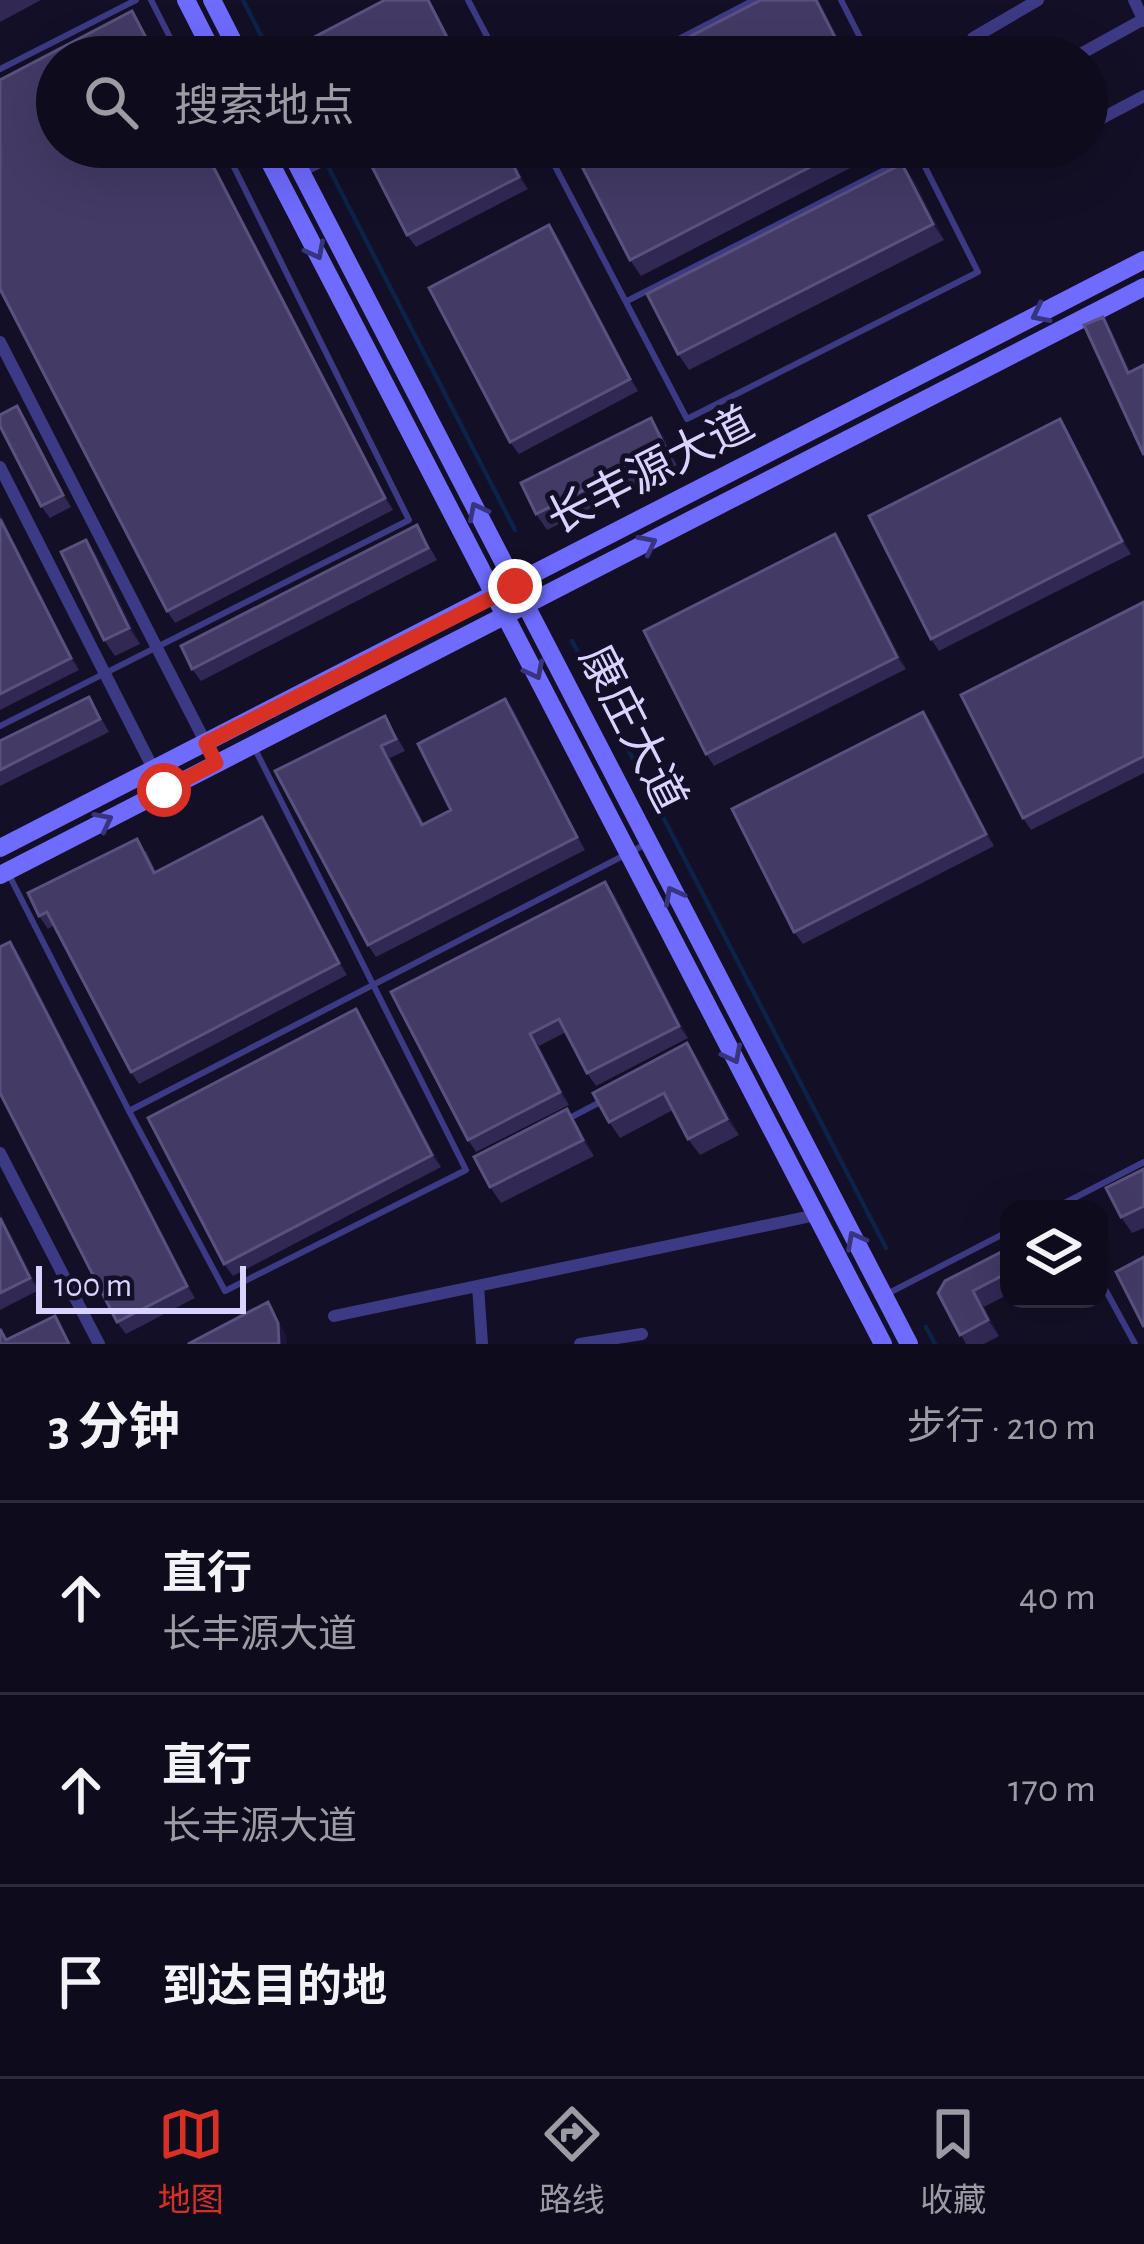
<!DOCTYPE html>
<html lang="zh">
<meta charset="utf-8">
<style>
:root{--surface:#0e0b1c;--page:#171425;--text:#f1f3f6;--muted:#9b9ba3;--line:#2e2b3b;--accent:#d93025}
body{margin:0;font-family:"Alegreya Sans","Noto Sans SC",sans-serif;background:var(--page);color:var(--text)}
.controls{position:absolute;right:36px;bottom:36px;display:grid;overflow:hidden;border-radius:24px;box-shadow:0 12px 48px #0002}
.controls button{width:108px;height:108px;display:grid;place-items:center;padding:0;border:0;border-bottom:3px solid var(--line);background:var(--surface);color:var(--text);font:60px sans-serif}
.scale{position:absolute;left:36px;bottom:30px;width:210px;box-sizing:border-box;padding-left:12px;border:6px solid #d9d4ff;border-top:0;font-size:33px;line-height:42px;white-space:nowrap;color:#d9d4ff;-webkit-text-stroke:9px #130f26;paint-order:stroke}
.stop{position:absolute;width:36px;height:36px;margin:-27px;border:9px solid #d93025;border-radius:50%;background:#fff}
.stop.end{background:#d93025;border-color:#fff;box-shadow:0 3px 12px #0008}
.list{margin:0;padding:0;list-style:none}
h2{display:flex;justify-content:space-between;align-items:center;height:156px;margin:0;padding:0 48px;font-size:51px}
h2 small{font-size:39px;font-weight:400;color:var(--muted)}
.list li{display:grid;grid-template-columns:78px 1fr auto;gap:36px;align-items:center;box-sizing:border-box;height:192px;padding:0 48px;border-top:3px solid var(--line)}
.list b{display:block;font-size:45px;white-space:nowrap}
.list p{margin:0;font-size:39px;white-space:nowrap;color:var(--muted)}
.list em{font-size:39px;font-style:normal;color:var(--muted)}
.icon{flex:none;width:66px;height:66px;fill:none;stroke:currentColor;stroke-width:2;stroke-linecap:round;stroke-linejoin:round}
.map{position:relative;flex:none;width:1144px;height:1344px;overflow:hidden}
.search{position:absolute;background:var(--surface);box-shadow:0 12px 48px #0002;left:36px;right:36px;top:36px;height:132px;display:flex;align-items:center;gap:30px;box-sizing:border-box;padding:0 42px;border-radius:66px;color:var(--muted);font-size:45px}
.sheet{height:732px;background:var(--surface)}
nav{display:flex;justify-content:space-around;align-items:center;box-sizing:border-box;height:168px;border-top:3px solid var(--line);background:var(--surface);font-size:33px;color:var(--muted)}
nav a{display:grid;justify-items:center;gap:6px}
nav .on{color:var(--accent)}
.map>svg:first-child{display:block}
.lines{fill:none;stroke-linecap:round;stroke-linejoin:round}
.stream{stroke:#0c2248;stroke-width:4.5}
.lane{stroke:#3d3a85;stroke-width:6}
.street{stroke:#3d3a85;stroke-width:12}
.secondary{stroke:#6f6bff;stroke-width:18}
.wall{fill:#312854}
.shaded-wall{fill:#1d163a}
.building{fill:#433a66;stroke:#5a527e;stroke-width:3}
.oneway{stroke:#38347d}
.route{stroke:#d93025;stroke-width:15}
.labels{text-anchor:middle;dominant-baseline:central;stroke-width:10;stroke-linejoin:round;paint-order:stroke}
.street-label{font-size:45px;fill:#d9d4ff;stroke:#130f26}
</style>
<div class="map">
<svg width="1144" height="1344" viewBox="0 0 1144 1344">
<rect width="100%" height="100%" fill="#130f26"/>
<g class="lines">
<path class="stream" d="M243,0L272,57
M318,147L515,530
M572,641L886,1248
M926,1327L935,1344"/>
<path class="lane" d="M151,0L180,57
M468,0L498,57
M841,0L870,57
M644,57L754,0
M0,69L136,0
M545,147L687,419L978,272L915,147
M306,172L357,147
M627,301L918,153
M0,726L409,520L224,147
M8,873L129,1111L646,844
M129,1111L225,1291L466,1170L255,749
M566,1120L602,1101
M1053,1209L1144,1162
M1099,1278L1135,1344
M889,1293L1009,1231"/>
<path class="street" d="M1134,0L1144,21
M973,38L1038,0
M1075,57L1144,19
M1087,126L1144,96
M1034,154L1047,147
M0,342L216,763
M0,467L164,790
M0,1153L99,1344
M478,1286L482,1344
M334,1316L816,1215
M580,1344L642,1334"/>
<path class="secondary" d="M186,0L215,57
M212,0L241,57
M262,147L883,1344
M288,147L909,1344
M0,848L1144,260
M0,875L1144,287"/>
</g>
<path class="wall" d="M0,0H41L0,22Z
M132,11L159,57H57V147H205L393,510L175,623L167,611L0,289V80Z
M370,147H506L528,189L416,247L407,235Z
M572,147H891L641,276L630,260Z
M914,180L944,240L689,370L678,354Z
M549,225L558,237L638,391L519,454L510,442Z
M17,406L25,418L71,507L50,518L41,506Z
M1060,419L1068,431L1131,554L939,651L931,639Z
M662,434L677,465L547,530L536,514Z
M0,514L79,670L0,710Z
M417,525L437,560L201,681L192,669Z
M843,546L906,669L714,766L706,754Z
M97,556L140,644L115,656L104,640Z
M1144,602V773L1031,830L1023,818Z
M89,697L109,732L0,786V741Z
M514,711L585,850L376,957L368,945L385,716L405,751L390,758L424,824L451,810Z
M923,712L932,724L994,846L803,944L794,932Z
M262,817L271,829L347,975L139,1084L131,1072L54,925L48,929L39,916L146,851L156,872Z
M614,894L688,1038L596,1086L587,1073L566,1032L539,1046L569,1105L476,1152L468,1140Z
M19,954L195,1298L126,1334L117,1322Z
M356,1009L364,1021L441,1167L233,1276L224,1264Z
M687,1043L698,1059L739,1135L700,1155L688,1139L673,1110L620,1138L609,1122Z
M567,1109L578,1126L594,1156L501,1203L490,1187Z
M1144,1169V1228L1132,1233L1121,1217Z
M0,1214L39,1290L0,1310Z
M1009,1248V1294L984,1307L999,1336L984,1344H966L938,1293Z"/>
<path class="shaded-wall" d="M428,0H430L460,57H457Z
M816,0H819L848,57H845Z
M203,147H205L393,510L385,498Z
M504,147H506L528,189L519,177Z
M902,164L914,180L944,240L933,224Z
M549,225L558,237L638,391L630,379Z
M1103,317L1111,329L1137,385L1128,373Z
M17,406L25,418L71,507L63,495Z
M651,418L662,434L677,465L666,449Z
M1060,419L1068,431L1131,554L1122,541Z
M0,514L79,670L71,658L0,519Z
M835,534L843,546L906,669L897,657Z
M86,540L97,556L140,644L129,628Z
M505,699L514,711L585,850L577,837Z
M923,712L932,724L994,846L986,834Z
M381,746L390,758L430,837L422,825Z
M262,817L271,829L347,975L339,963Z
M605,882L614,894L688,1038L679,1026Z
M10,942L19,954L195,1298L187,1286Z
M356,1009L364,1021L441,1167L432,1155Z
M530,1034L539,1046L569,1105L560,1092Z
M687,1043L698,1059L739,1135L727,1119Z
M567,1109L578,1126L594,1156L583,1140Z
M0,1214L39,1290L30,1278L0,1218Z
M973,1291L984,1307L999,1336L988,1320Z
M268,1302L286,1335L287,1344H279Z"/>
<path class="building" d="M385,0H428L457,57H315L307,41Z
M761,0H816L845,57H650Z
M132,11L156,57H57V147H203L385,498L167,611L0,289V80Z
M370,147H504L519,177L407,235L364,151Z
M572,147H849L630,260Z
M902,164L933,224L678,354L647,294Z
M549,225L630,379L510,442L429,288Z
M1103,317L1128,373L1144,365V455L1084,325Z
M17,406L63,495L41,506L0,426V415Z
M651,418L666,449L536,514L521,483Z
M1060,419L1122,541L931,639L869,516Z
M0,519L71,658L0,694Z
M417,525L428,548L192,669L181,646Z
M835,534L897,657L706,754L644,631Z
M86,540L129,628L104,640L61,552Z
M1144,602V756L1023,818L961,695Z
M89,697L100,719L0,770V741Z
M505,699L577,837L368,945L275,771L385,716L396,739L381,746L422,825L451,810L418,744Z
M923,712L986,834L794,932L732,809Z
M262,817L339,963L131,1072L47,912L39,916L28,893L137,839L154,873Z
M605,882L679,1026L587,1073L559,1019L530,1034L560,1092L468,1140L391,992Z
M10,942L187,1286L117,1322L0,1093V947Z
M356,1009L432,1155L224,1264L148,1118Z
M687,1043L727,1119L688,1139L664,1093L609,1122L593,1093Z
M567,1109L583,1140L490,1187L474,1157Z
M1144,1169V1206L1121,1217L1106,1188Z
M0,1218L30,1278L0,1293Z
M1009,1248V1272L973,1291L988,1320L960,1335L938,1293L945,1281Z
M1144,1257V1327L1116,1272Z
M268,1302L278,1323L279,1344H188Z
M55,1316L69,1344H0V1329L6,1340Z"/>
<defs><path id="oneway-chevron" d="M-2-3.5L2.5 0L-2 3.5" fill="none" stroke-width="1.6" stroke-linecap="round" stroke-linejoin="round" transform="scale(3)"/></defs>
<g class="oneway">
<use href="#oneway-chevron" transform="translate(316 251) rotate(63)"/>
<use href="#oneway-chevron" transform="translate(1040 314) rotate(153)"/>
<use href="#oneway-chevron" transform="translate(477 511) rotate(-117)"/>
<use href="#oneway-chevron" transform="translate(648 544) rotate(-27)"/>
<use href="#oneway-chevron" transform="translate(535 671) rotate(63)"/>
<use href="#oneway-chevron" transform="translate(104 821) rotate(-27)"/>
<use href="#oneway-chevron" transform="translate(673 895) rotate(-118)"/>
<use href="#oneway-chevron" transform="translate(733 1055) rotate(63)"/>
<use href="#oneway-chevron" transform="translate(855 1240) rotate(-118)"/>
</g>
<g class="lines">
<path class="route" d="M164,790L216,763L206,743L515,586"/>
</g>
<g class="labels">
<g class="street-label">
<text transform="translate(651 472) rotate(-27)">长丰源大道</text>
<text transform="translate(632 729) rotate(63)">康庄大道</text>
</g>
</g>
</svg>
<div class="controls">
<button><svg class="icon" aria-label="layers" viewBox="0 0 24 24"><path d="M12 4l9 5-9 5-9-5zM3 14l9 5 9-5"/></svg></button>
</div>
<div class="scale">100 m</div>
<div class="stop" style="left:164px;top:790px"></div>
<div class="stop end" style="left:515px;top:586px"></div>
<div class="search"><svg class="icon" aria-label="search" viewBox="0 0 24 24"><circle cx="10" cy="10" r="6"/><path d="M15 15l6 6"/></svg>搜索地点</div>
</div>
<section class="sheet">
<h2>3 分钟<small>步行 · 210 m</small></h2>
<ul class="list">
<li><svg class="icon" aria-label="ahead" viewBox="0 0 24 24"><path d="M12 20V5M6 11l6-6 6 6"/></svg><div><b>直行</b><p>长丰源大道</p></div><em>40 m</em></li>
<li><svg class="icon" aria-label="ahead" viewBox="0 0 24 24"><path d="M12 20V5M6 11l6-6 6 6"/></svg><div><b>直行</b><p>长丰源大道</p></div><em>170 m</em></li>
<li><svg class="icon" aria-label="arrive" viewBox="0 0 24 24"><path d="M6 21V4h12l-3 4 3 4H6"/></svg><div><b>到达目的地</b></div></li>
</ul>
</section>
<nav>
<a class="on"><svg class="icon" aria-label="map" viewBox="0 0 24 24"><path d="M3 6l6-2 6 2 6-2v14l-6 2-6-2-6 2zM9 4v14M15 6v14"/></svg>地图</a>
<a><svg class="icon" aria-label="directions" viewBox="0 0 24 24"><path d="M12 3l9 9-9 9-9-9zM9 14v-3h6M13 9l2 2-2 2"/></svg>路线</a>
<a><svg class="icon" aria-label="saved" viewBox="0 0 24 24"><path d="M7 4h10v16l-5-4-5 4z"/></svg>收藏</a>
</nav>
